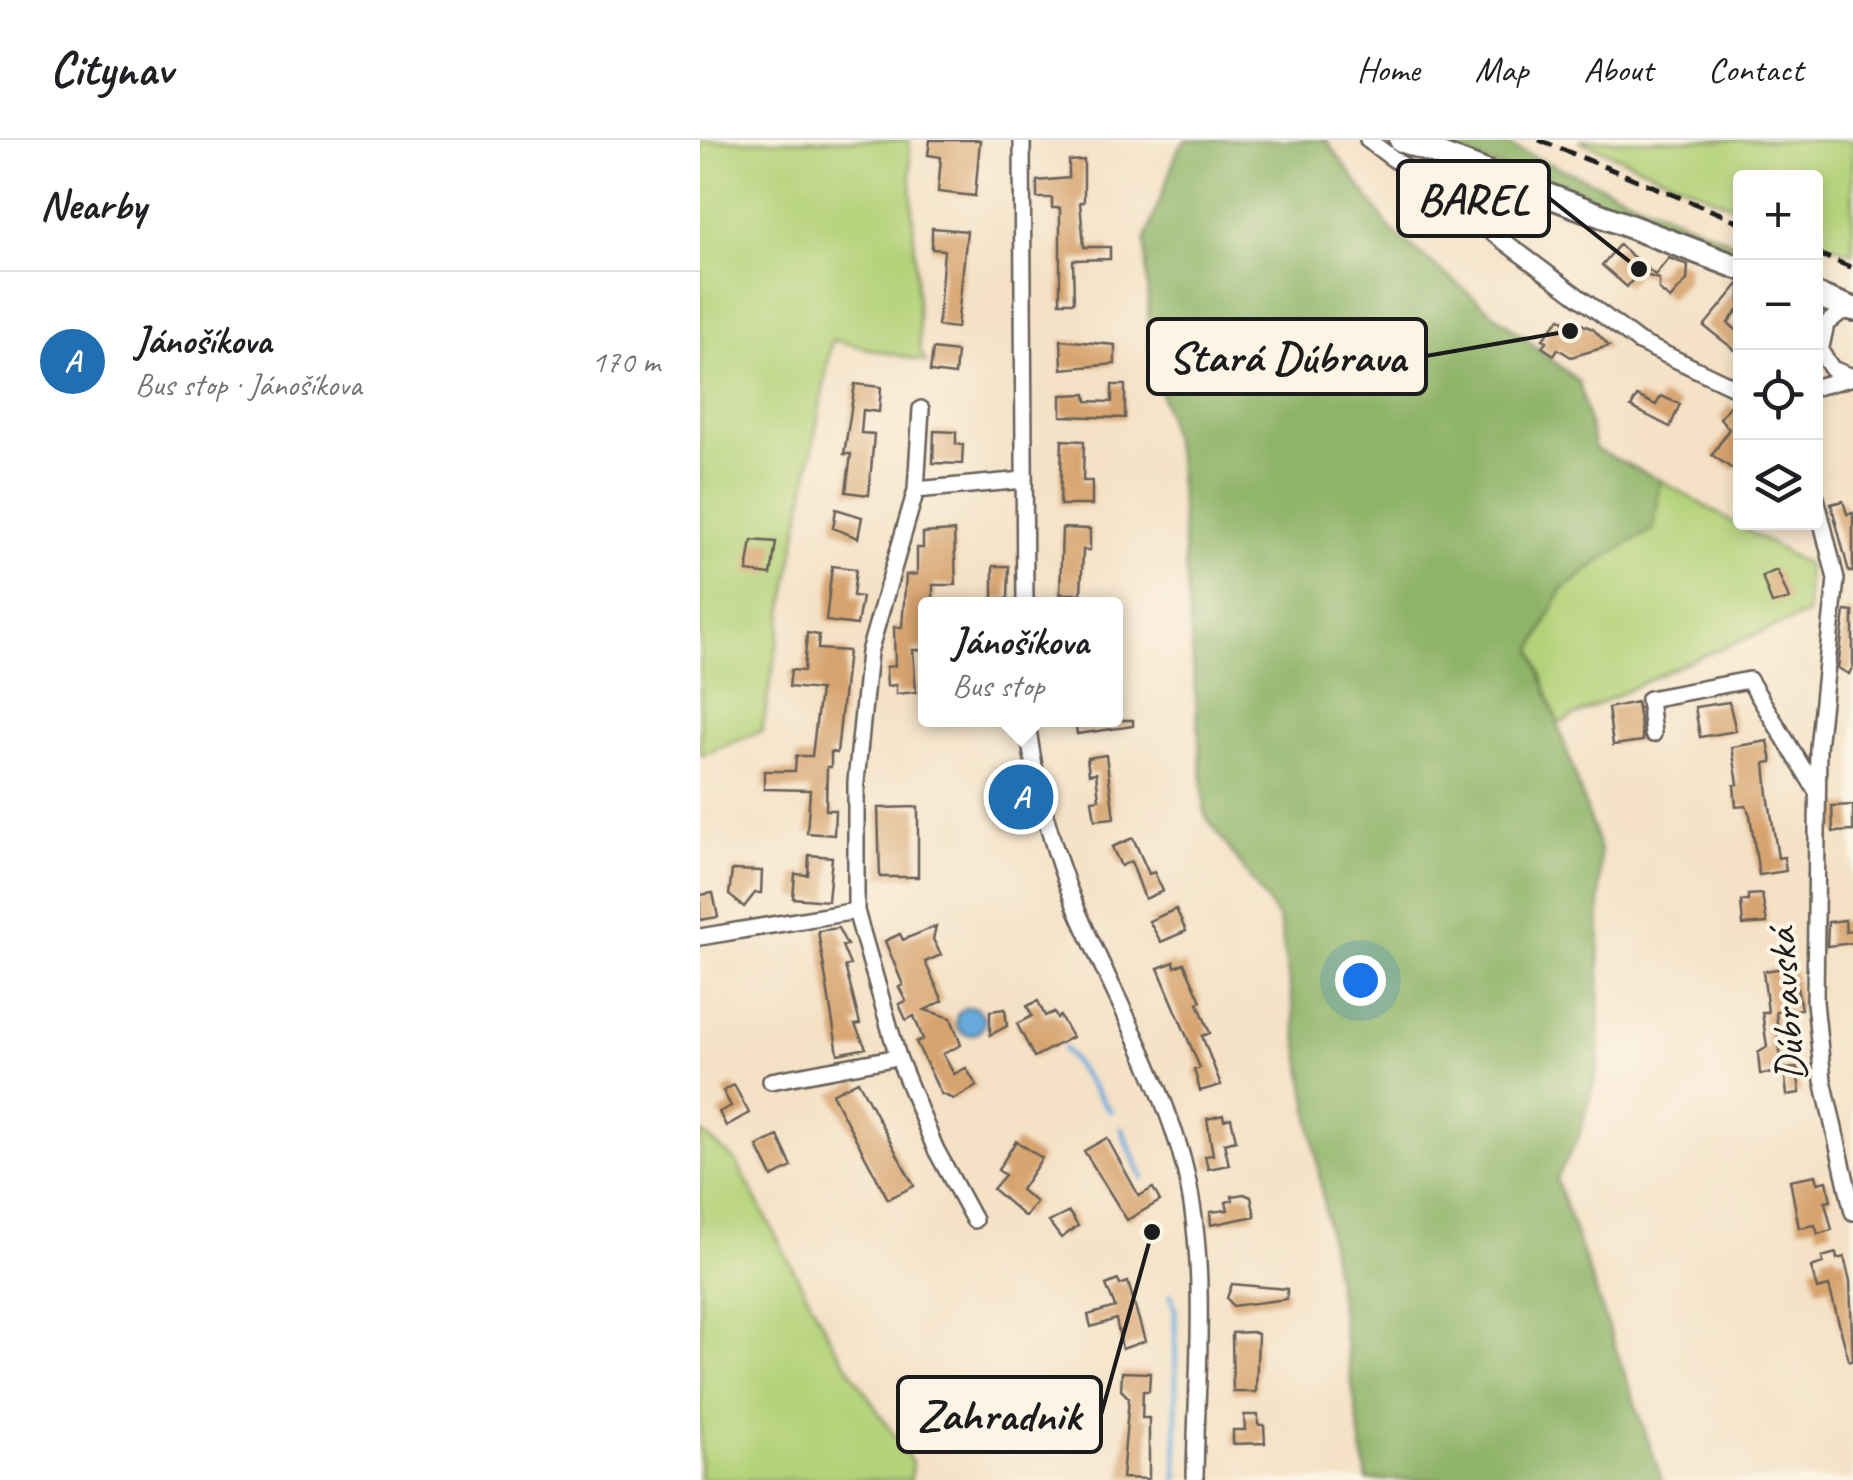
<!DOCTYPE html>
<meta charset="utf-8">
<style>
:root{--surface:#fff;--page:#f6f6f6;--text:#202124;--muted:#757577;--line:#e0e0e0;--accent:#1f6fb2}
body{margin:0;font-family:Caveat,sans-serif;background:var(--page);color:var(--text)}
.controls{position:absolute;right:30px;top:30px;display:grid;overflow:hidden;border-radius:10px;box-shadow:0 5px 15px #0003}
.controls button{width:90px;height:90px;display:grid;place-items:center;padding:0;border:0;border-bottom:2px solid var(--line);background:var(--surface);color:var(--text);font:50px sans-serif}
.you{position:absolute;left:660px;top:840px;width:35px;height:35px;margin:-25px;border:8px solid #fff;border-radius:50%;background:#1a73e8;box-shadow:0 0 0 15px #1a73e833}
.badge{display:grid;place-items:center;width:65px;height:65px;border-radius:50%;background:var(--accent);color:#fff;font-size:32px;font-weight:700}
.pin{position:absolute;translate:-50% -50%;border:5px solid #fff;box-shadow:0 2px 10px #0006}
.popup{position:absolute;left:218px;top:457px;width:205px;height:130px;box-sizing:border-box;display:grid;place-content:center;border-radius:10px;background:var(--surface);filter:drop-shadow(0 2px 8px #0005);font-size:32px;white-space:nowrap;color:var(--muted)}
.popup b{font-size:38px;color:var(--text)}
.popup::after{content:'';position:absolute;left:50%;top:100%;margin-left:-20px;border:20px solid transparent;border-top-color:var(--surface)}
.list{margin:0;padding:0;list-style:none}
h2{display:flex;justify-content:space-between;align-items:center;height:130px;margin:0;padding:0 40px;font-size:42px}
h2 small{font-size:32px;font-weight:400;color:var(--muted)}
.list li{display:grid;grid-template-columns:65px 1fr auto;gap:30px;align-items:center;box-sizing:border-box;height:180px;padding:0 40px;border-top:2px solid var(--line)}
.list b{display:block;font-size:38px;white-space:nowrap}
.list p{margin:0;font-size:32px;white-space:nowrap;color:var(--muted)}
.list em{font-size:32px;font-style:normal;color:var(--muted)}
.icon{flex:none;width:55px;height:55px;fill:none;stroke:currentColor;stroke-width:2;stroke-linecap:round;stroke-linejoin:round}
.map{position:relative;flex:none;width:1153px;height:1340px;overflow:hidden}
header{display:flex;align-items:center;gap:60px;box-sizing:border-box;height:140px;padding:0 50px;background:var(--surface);border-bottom:2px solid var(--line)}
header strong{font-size:48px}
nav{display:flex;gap:55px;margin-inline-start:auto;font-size:35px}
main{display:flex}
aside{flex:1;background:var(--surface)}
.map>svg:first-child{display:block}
.green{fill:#b4d279;stroke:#68774a;stroke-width:2.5}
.forest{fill:#8fb469;stroke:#566842;stroke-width:2.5}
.water{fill:#66aadb;stroke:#41637c;stroke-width:2.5}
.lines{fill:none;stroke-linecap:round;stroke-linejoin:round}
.stream{stroke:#66aadb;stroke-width:5}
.building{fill:#d7a46f}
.minor-casing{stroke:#686158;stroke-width:20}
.primary-casing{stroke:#686158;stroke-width:28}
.minor{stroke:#fff;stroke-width:15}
.primary{stroke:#fff;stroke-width:22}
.rail{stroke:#1c1c1c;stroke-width:5;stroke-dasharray:15 8;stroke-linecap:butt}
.labels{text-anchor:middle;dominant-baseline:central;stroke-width:8;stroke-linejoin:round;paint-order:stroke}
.street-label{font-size:42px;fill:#1c1c1c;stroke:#fcf5e5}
.leader{fill:none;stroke:#1c1c1c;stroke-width:4}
.callout-dot{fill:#1c1c1c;stroke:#fcf5e5;stroke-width:4}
.callout{fill:#fcf5e5;stroke:#1c1c1c;stroke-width:4}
.callout-label{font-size:45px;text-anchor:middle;font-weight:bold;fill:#1c1c1c}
</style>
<header>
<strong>Citynav</strong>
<nav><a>Home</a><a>Map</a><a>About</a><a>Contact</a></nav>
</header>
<main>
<aside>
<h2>Nearby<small></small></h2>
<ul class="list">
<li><span class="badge">A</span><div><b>Jánošíkova</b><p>Bus stop · Jánošíkova</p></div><em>170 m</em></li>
</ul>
</aside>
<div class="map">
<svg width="1153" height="1340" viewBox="0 0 1153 1340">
<rect width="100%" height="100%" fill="#fcf5e5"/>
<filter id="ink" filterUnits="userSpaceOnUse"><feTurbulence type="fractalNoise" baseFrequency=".01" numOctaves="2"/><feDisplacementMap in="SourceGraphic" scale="20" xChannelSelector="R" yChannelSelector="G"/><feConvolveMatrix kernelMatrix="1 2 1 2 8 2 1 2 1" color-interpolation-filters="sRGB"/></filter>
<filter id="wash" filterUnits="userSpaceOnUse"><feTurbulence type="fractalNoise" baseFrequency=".0048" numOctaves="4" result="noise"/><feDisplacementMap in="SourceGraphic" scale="40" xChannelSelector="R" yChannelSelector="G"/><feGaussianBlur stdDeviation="2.25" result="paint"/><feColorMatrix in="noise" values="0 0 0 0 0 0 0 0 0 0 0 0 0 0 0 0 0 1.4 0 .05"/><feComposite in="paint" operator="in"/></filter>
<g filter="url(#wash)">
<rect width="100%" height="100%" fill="#f4e1c6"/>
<path class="green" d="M0,0H209L220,211L226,222L132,200L62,591L0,616Z
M879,0H1153V113L1116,101V38H1040V69Z
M960,340L1107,425L1108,474L982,524L858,584L833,510L861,451L907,416L953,389Z
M0,991L36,1021L134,1205L212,1322L211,1340H0Z"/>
<path class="forest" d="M486,0H626L693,92L879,242L895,309L960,340L954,389L907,416L861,451L833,510L900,710L899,924L879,997L856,1039L962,1340H667L579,779L505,675L477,320L450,207L445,102L478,9Z
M727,0H795L1040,105V120Z"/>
<path class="water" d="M256 881a14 14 0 1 1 28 0a14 14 0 1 1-28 0Z"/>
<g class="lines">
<path class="stream" d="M364,909L410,971
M421,988L443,1038
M471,1155L475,1171L477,1340"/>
</g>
<g id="blocks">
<path class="building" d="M230,0H280L275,56L238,52L241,17L228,15Z
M384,20V62H380L384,107H410V119L373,120L374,162H360V68H352V58H337V41L369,38V21Z
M232,88L267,91L257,188L238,186L244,110L232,109Z
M919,105L955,135L969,118L988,125L987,140L970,159L959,150V139L938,133L927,147L902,125Z
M1040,143V167L1028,183L1040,193V214L1004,186Z
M860,178L870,186L874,181L893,189L909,206L871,217L858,209L854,215L842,207L847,201L843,199Z
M361,200L415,205V224L362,229Z
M233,209L257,212L255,235L230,232Z
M155,244L181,247L179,272L163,270L161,293L174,294L169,355L146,352L151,314H144Z
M412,245H425V278L361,276V255L386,254L387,261L412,262Z
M937,256L956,265L961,256L980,264L970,287L931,267Z
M1030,265L1040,272V321L1034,330L1012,315L1029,289L1020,278Z
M234,291L256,292V304L263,305L262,324L233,323Z
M362,300L384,301L383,341H392V365H360Z
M1143,361L1147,374L1153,373V432H1149L1131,364Z
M136,369L162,377L158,398L133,388Z
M362,388L390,389V410H383L381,454H360Z
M254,391L256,445H233V464H226V510H213L216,552L196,554V545L187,546L186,527L195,526L194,487H202L206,435L217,434V408H223V393Z
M52,400L76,402L71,435L47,432Z
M132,426L156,429L153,456L162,457L157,485L126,481Z
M293,426H309L308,459H293Z
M1077,430L1089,459L1072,464L1062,436Z
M1145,471L1153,472V526L1149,534L1138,528Z
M107,493L119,495L118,509L148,511L137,613L131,612V627H127L126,670H135L134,695L107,693L110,650L64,649V631H95L96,616H112L120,550L89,547L91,530L104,531Z
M937,562L943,601L913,605L908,568Z
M1029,562L1036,591L1000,597L995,567Z
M375,580H433V586L377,594Z
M1068,601L1072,622L1065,623L1068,654L1078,718L1084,717L1086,731L1059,735L1050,675L1046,666L1036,667L1034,645L1038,644L1032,607Z
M406,615L414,678L395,680L392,660L399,659L396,633L389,634L387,618Z
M1153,665V691L1133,692L1132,666Z
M218,667V737H180L178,668Z
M433,698L449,734L454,732L463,751L445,759L431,721L421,726L412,707Z
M109,715L132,717L128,761L93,758L95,734L108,735Z
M32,730L62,731L61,753H55L44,767L29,755Z
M13,753L18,777L0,780V755Z
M1062,754L1067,783L1043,785L1041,761H1048V755Z
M476,769L486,791L461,802L449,781Z
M1145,780L1146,792L1153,791V803L1127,806L1128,782Z
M236,786L233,799L241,815L225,822L243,861L225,870L251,878L261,905L243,914L254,934L266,928L277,946L254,959L241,954L216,902L223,899L214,876L206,880L199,864L206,861L199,847L203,845L185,801L200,794L203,800Z
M138,788L147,805L142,806L150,825L145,826L160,884L155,885L166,908L138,914L118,791Z
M474,822L475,827L484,823L501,861L498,863L510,893L502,896L521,945L500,951L494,929L500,928L458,828Z
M1093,827L1101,869L1076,872L1082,933L1060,934L1058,913L1067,907L1062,872H1068L1063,831Z
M338,861L345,876L354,872L357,878L360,876L372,897L334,917L317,884L332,876L327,866Z
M305,869L307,886L290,895V871Z
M1097,928L1100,953L1087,955L1084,929Z
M158,941L214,1046L188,1059L132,954Z
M34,945L49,973L26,986L19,972L31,966L23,951Z
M523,975L524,980L531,978L536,1000L524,1003L529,1025L508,1029L505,1016L513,1015L507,979Z
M78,996L92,1027L72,1037L57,1006Z
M407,998L439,1056L453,1048L460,1061L427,1080L384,1011Z
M316,1001L342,1018L321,1050L336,1062L325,1077L293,1049L305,1035L298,1030Z
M1116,1035L1118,1043L1127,1041L1131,1061L1125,1062L1132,1090L1118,1094L1115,1085L1099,1088L1090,1040Z
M544,1054L551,1057L555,1076L511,1085L510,1072L528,1070L526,1062L533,1060L532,1056Z
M369,1072L378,1086L361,1098L349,1082Z
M1136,1113L1137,1119L1144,1117L1150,1141L1153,1221H1149L1129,1146L1117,1149L1111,1127L1123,1123L1122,1117Z
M418,1140L420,1145L428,1142L445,1201L422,1209L416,1179L391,1187L388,1175L415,1167L406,1145Z
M532,1144L587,1149V1159L533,1166L527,1158Z
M552,1192L558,1194L556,1252H533L532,1193Z
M422,1232L450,1233L449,1251H443L442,1278H449V1339L422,1338L429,1258L421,1250Z
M544,1275H558V1285H564L565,1303L533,1304V1290H545Z"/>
</g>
</g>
<g filter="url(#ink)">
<use href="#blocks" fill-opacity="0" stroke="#686158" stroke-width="2.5"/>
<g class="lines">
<g class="minor-casing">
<path id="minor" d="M322,0L325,464
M668,0L939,202L1040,250
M1117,206L1132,229L1153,237
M1120,212L1126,184L1141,172L1153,171
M1116,247L1150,238
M216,350L221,269
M1116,358L1136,439L1118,608L1115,862L1123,940L1153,1072
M327,580C334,642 353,712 377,770C411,849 454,925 479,1007C511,1111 496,1233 495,1340
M953,594L949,559L1049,540L1116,650
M0,797L156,771
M71,941L198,917
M274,1080L235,1008L198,917L156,771V642L169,512L216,350L324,340"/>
</g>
<g class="primary-casing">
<path id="primary" d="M701,0L1040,128
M1116,155L1153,169"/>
</g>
<use href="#minor" class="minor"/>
<use href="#primary" class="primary"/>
<path class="rail" d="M839,0L1040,82
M1116,113L1153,128"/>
</g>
</g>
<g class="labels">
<g class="street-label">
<text transform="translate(1086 865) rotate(-94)">Dúbravská</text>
</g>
</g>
<path class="leader" d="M939 129L849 58M870 191L726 216M452 1092L401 1275"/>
<g class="callout-dot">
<circle cx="939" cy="129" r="10"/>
<circle cx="870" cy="191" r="10"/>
<circle cx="452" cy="1092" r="10"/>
</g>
<g class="callout">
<rect x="698" y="21" width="151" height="75" rx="10"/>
<rect x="448" y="179" width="278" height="75" rx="10"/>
<rect x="198" y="1237" width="203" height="75" rx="10"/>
</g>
<g class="callout-label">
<text x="773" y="74">BAREL</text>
<text x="587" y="232">Stará Dúbrava</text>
<text x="299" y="1290">Zahradnik</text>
</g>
</svg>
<div class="controls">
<button>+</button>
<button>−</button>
<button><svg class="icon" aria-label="locate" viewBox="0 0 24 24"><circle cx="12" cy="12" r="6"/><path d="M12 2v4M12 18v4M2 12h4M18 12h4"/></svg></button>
<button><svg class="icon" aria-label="layers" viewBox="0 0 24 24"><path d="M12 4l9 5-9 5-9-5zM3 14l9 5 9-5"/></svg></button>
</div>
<div class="you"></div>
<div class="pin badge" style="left:321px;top:657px">A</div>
<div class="popup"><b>Jánošíkova</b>Bus stop</div>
</div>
</main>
